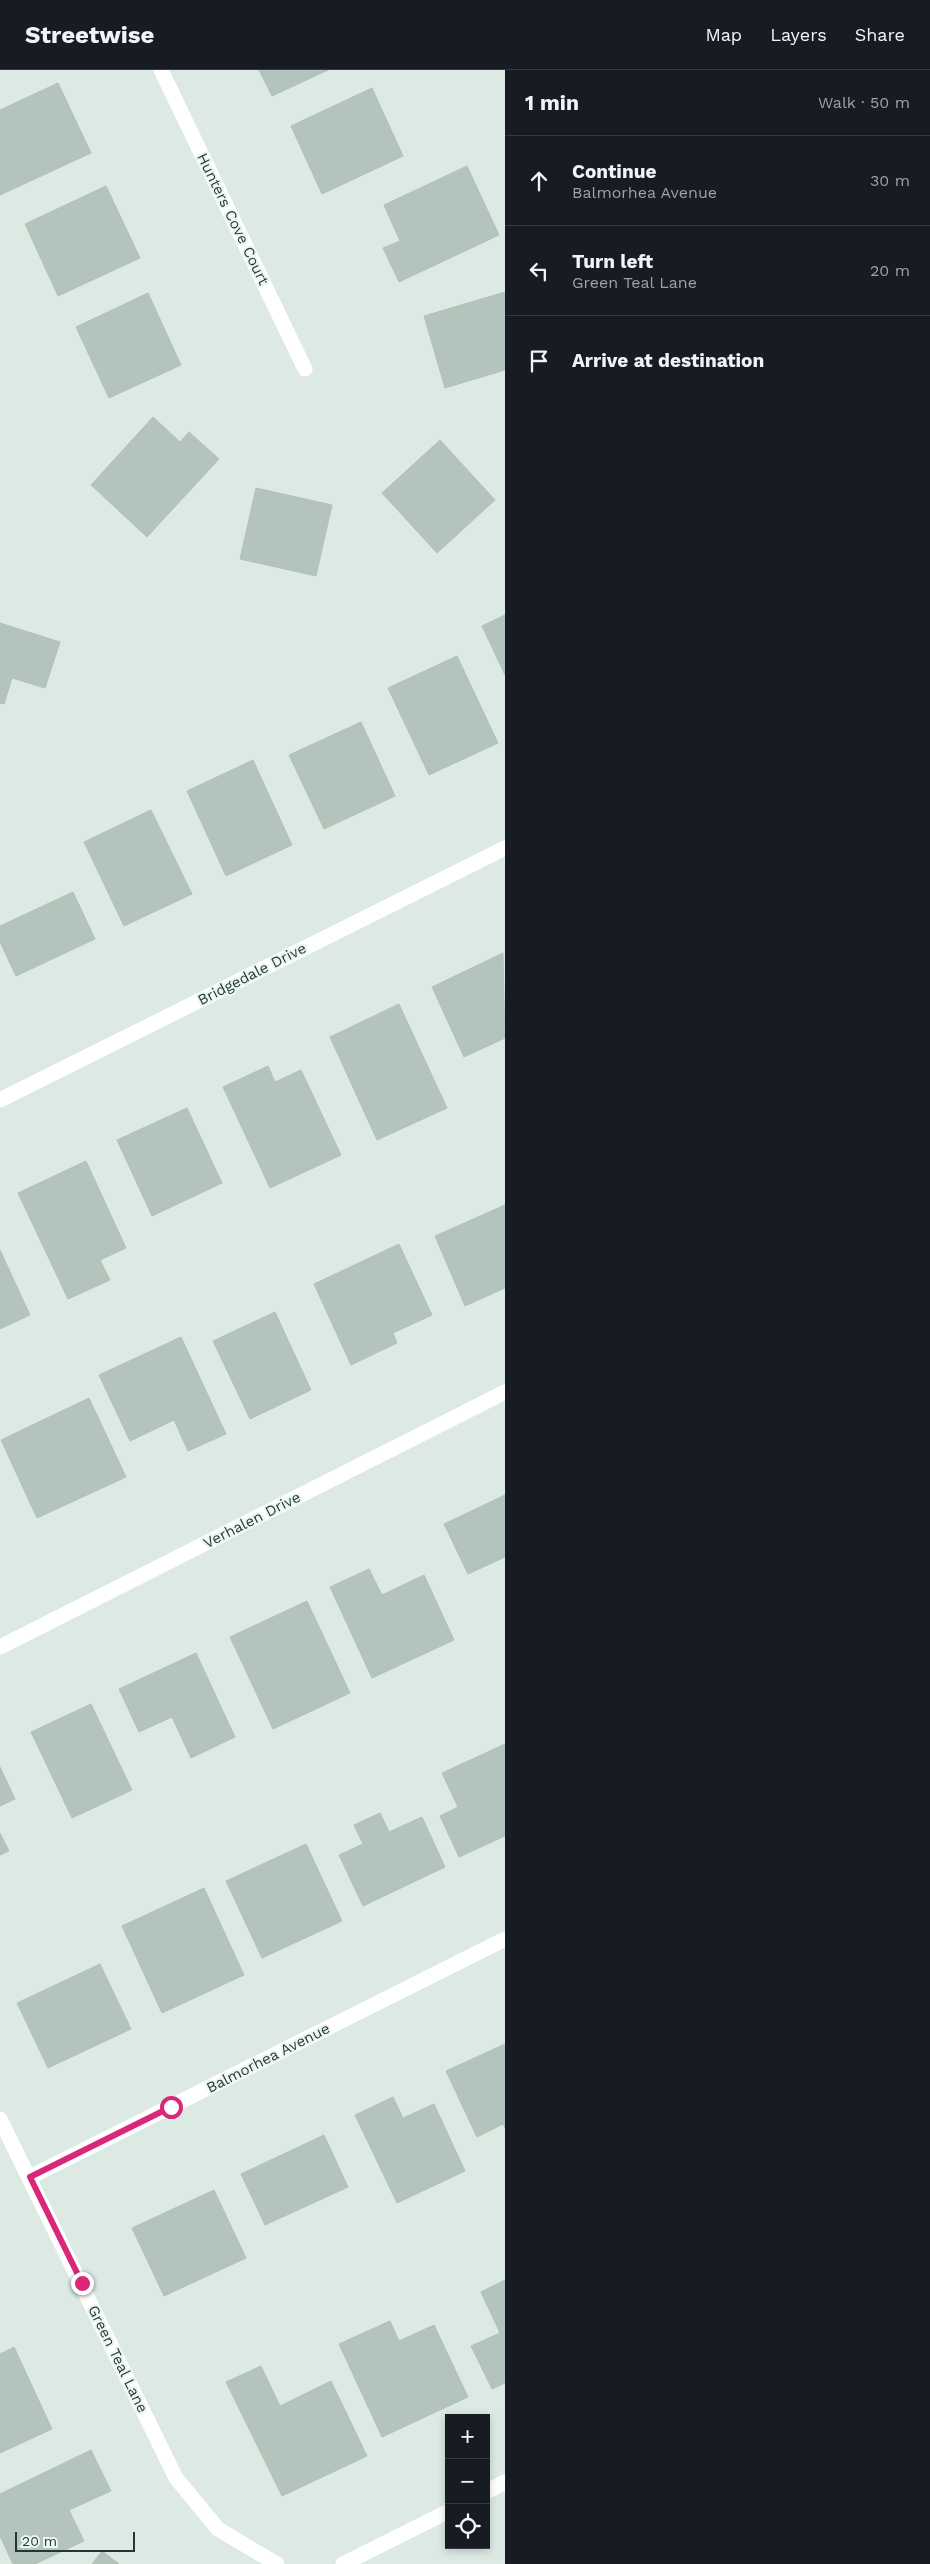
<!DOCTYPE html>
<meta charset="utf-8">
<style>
:root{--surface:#171b24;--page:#242831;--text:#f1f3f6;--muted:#9ea1a6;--line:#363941}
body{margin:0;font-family:"Work Sans",sans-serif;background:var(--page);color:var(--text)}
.controls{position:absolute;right:15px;bottom:15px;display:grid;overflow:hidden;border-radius:0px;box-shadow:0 2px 8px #0003}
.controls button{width:45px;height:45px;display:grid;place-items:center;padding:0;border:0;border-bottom:1px solid var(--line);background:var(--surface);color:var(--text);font:25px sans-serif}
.scale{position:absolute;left:15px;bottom:12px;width:120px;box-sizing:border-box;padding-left:5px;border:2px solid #1f3830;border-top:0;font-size:14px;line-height:18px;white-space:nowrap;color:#1f3830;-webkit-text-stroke:4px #edf6f1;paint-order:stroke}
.stop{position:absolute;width:15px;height:15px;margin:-11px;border:4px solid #db2777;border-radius:50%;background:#fff}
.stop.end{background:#db2777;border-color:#fff;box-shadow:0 1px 5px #0008}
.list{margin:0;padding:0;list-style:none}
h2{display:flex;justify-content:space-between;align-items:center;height:65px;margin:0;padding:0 20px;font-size:21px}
h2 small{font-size:16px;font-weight:400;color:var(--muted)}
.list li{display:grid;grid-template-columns:32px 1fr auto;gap:15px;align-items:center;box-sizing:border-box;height:90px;padding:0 20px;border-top:1px solid var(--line)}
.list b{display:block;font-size:19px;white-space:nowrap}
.list p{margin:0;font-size:16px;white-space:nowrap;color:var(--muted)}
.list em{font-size:16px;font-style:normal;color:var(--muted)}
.icon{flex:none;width:28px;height:28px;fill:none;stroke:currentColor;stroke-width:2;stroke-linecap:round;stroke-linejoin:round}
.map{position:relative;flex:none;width:505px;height:2494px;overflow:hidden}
header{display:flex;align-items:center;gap:30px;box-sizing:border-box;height:70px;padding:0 25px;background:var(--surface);border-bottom:1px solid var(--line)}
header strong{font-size:24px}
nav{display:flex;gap:28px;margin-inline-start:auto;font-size:18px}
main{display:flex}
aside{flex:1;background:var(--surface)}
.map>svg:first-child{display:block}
.building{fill:#b3c4bc;stroke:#b0c2b9}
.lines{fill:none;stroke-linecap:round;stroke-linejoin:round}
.minor{stroke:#fff;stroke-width:15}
.route{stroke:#db2777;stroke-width:6}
.labels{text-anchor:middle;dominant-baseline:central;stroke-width:4.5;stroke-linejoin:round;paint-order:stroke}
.street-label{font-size:15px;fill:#1f3830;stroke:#edf6f1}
</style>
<header>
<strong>Streetwise</strong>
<nav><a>Map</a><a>Layers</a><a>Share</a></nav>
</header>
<main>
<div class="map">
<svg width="505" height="2494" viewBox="0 0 505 2494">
<rect width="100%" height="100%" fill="#dde9e3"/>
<path class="building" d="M259,0H328L272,26Z
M58,13L91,83L0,125V40Z
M372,18L403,86L322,124L291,56Z
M467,96L499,165L399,212L383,178L400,171L384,135Z
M106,116L140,188L58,226L25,154Z
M505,222V300L445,318L424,246Z
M148,223L181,295L109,328L76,257Z
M153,347L180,372L189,362L219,389L147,467L91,415Z
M440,370L495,430L437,483L382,423Z
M256,418L332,435L316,506L240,489Z
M505,545V605L482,556Z
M0,553L60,572L45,618L12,608L4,634L0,633Z
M457,586L498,673L429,705L388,618Z
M361,652L395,726L324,759L289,685Z
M253,690L292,775L226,806L187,721Z
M151,740L192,824L124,856L84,772Z
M73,822L95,869L16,906L0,872V856Z
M503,883L505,968L464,987L432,917Z
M399,934L447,1038L377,1070L330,967Z
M268,996L275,1012L301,1000L341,1085L270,1118L223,1017Z
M187,1038L222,1113L152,1146L117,1070Z
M86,1091L126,1178L100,1190L110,1210L68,1229L18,1123Z
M505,1135V1218L465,1236L435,1166Z
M399,1174L432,1245L393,1263L397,1273L351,1295L314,1214Z
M0,1180L30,1245L0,1259Z
M275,1242L311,1320L250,1349L213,1271Z
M181,1267L226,1364L188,1381L174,1350L130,1371L99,1305Z
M89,1328L126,1407L37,1448L1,1370Z
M505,1425V1487L468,1504L444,1454Z
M369,1499L382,1525L424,1505L454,1570L372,1608L330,1517Z
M307,1531L350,1623L273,1659L230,1567Z
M196,1583L235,1667L191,1688L172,1647L139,1662L119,1619Z
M91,1634L132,1720L72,1748L31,1662Z
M505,1674V1766L459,1787L440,1746L458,1737L442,1703Z
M0,1697L15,1729L0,1736Z
M380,1743L389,1762L422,1747L445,1797L363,1836L339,1785L363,1774L354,1755Z
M0,1763L9,1781L0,1785Z
M306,1774L342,1851L262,1888L226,1811Z
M204,1818L244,1905L162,1943L122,1856Z
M100,1894L131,1959L48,1998L17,1933Z
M505,1974V2058L503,2054L477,2067L446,2001Z
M393,2027L403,2048L434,2034L465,2101L397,2133L355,2045Z
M324,2065L348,2117L265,2155L241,2104Z
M214,2120L246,2188L164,2226L132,2158Z
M505,2210V2313L492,2319L471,2276L500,2263L481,2222Z
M390,2251L399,2271L434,2255L468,2327L382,2367L339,2274Z
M14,2277L52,2359L0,2383V2284Z
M261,2296L280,2336L331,2311L367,2386L282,2426L226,2312Z
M91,2380L111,2421L69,2440L84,2471L35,2494H13L0,2466V2424Z
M102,2481L119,2494H92Z"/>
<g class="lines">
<path class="minor" d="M161,0L305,299
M0,1030L505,778
M0,1577L505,1322
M0,2049L176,2408L218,2459L277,2494
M30,2107L505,1869
M486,2422L505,2412
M343,2494L449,2441"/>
</g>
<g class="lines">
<path class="route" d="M82,2213L30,2107L171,2037"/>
</g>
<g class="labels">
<g class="street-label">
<text transform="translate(233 149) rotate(64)">Hunters Cove Court</text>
<text transform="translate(252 904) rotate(-27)">Bridgedale Drive</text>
<text transform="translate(252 1450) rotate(-27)">Verhalen Drive</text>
<text transform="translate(268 1988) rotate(-27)">Balmorhea Avenue</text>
<text transform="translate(118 2289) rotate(64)">Green Teal Lane</text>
</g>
</g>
</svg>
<div class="controls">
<button>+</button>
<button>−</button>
<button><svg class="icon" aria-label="locate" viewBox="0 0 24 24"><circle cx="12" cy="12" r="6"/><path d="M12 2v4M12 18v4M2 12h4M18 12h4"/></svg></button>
</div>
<div class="scale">20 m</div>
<div class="stop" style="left:171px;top:2037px"></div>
<div class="stop end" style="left:82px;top:2213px"></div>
</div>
<aside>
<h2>1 min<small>Walk · 50 m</small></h2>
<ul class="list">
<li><svg class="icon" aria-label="ahead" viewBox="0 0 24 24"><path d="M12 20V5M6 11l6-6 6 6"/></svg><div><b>Continue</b><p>Balmorhea Avenue</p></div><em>30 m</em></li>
<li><svg class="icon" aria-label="left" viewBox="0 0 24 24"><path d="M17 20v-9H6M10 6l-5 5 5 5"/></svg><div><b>Turn left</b><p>Green Teal Lane</p></div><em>20 m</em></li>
<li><svg class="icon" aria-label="arrive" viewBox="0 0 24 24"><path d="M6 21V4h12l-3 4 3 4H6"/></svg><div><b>Arrive at destination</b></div></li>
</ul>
</aside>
</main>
